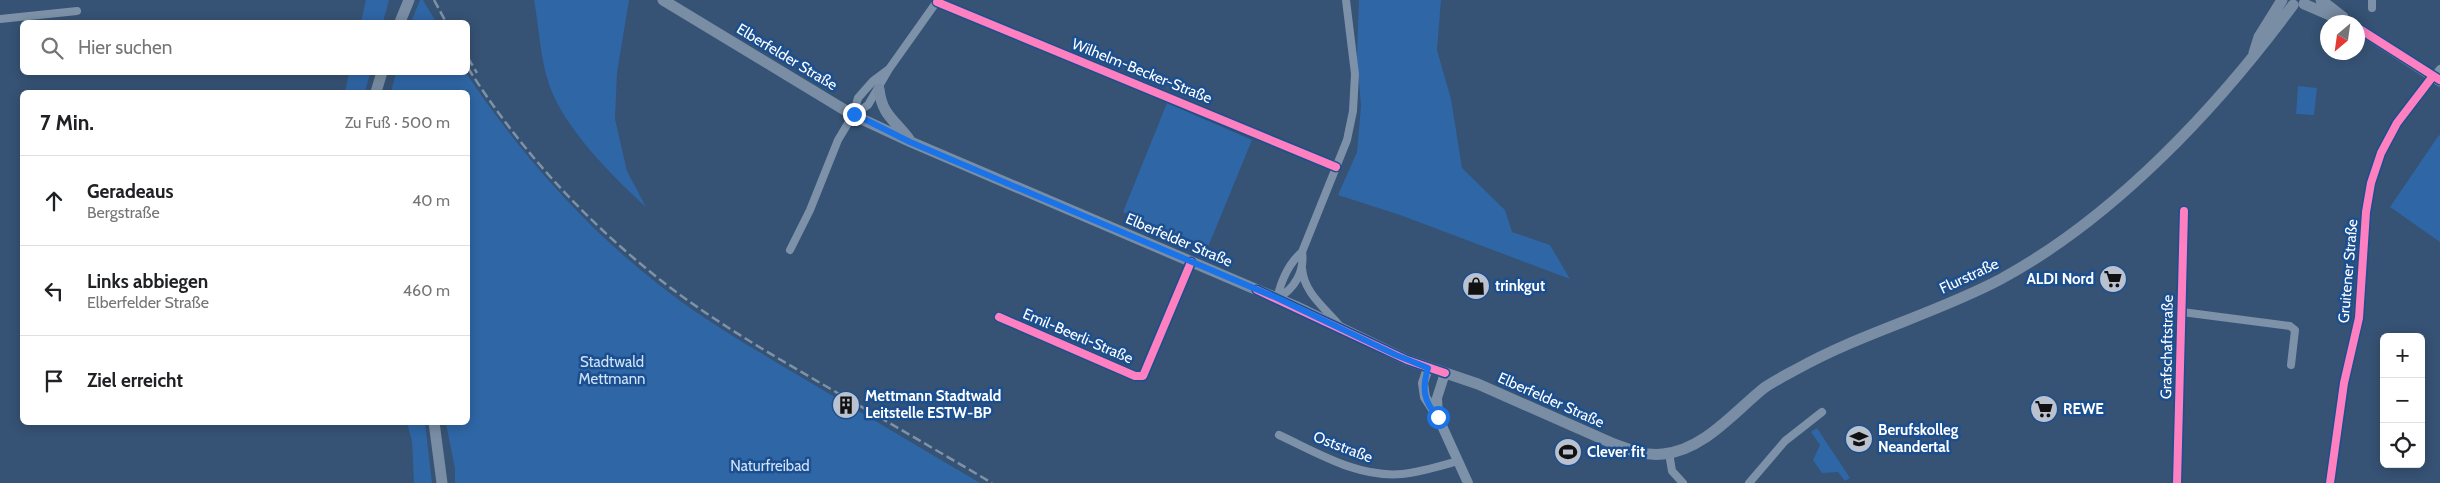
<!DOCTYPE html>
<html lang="de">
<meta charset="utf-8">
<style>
:root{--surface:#fff;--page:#f2f2f2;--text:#202124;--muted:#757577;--line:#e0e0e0}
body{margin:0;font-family:Cabin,sans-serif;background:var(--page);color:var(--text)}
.controls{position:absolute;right:15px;bottom:15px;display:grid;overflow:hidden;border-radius:8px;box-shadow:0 2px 12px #0003}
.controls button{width:45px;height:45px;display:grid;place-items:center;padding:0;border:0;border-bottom:1px solid var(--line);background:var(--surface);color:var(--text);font:25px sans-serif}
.compass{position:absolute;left:2320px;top:15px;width:45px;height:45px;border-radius:50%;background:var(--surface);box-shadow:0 2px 12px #0003;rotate:209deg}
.stop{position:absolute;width:15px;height:15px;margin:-11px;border:4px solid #1a73e8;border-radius:50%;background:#fff}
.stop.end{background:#1a73e8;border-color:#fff;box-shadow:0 1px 5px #0008}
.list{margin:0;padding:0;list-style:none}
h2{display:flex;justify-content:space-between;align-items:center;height:65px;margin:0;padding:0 20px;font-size:21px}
h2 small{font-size:16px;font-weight:400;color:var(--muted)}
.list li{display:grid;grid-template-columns:32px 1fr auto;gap:15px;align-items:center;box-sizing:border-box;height:90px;padding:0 20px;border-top:1px solid var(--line)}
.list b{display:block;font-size:19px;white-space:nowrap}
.list p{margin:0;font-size:16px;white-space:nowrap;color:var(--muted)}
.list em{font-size:16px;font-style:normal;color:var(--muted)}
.icon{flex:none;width:28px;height:28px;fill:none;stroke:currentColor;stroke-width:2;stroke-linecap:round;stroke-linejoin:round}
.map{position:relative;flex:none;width:2440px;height:483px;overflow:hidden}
.search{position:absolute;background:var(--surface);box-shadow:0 2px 12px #0003;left:20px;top:20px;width:450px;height:55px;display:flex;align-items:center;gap:12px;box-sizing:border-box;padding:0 18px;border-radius:8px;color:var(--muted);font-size:19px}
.panel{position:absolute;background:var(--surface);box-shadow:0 2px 12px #0003;left:20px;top:90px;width:450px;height:335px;border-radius:8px}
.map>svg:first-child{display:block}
.green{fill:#2f66a5}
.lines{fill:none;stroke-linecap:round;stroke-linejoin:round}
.minor{stroke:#7d92a8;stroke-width:8}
.tertiary{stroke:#7d92a8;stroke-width:10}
.secondary{stroke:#798da4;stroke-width:11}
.rail{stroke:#7e92a7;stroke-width:2.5;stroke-dasharray:9 4;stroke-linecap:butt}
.cycleway-casing{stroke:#1b4f8f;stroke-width:11}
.cycleway{stroke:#ff80c0;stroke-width:8}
.route{stroke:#1a73e8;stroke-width:6}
.labels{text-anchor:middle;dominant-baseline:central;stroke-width:5;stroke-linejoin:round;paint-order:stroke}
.street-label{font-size:15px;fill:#fff;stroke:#1b4f8f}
.poi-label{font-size:15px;font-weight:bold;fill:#fff;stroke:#1b4f8f;text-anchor:start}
.park-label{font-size:15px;fill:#cfe3fa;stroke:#1b4f8f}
</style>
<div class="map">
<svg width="2440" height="483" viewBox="0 0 2440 483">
<rect width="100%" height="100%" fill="#365274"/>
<path class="green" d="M366,0H389L383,22H361Z
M420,0H423L436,22H411Z
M534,0H629L617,73L615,119L627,171L646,207C613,177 563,127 549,84C540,58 539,27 534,0Z
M1359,0H1441L1437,50L1451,99L1462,168L1505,210L1512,232L1550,245L1570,279L1400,215L1338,195L1357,152L1361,106L1357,57Z
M349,73H370L365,92H345Z
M396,73H466C519,152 584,226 658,284C703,320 753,348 801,377C861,412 920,448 980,483H455V469L446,423L468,422V92H391Z
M2298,86L2317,88L2314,115L2296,114Z
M1167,103L1252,140L1208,247L1123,212Z
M2439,135L2440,136V242L2390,207Z
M407,423H425L432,483H414L412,441Z
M1817,428L1850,478L1845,481L1838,472L1822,473L1813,460L1820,445L1811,432Z"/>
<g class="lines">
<path class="minor" d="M2372,0V8
M937,2L1336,167
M0,19L77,11
M853,115L868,105L889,69L938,0
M790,250L810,210L838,140L853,115L858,98L873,81L889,69
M1302,268C1304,293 1324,307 1339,325
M1277,299C1281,281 1288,264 1302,252L1347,140L1353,111L1355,74L1346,0
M1277,299C1294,289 1305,272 1302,252
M2182,312L2290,326L2295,330L2291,365
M999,317L1135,376H1143L1191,262
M1279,435C1318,453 1358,478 1402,474C1421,472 1440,466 1458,461
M1669,453L1672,471L1683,483
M1749,483L1785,441L1822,412
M2177,483L2184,211
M2330,483L2344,383L2359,318L2366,212L2371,183L2381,153L2397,123L2440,69"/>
<path class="tertiary" d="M1428,368L1423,383L1425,397L1438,417L1468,483
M1438,417L1437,398L1445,373"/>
<path class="secondary" d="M663,0L853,115L911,142L1295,306L1407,360L1478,384L1614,444C1630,450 1646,456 1663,454C1704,450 1734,412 1764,388C1774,381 1786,375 1797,369C1861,333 1935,314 2001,279C2115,217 2217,108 2293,5
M2321,0L2343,17
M2304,4L2346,22
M400,22L409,0
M2358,28L2440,81
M2254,53L2259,37L2282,0
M879,89C882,117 897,121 911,142
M376,92L382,72
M434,422L442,483"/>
<path class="rail" d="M434,0L446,22
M468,58L477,73
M468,68C516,144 578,213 648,270C704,316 767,352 829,388C884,420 938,451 992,483"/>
<g class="cycleway-casing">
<path id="cycleway" d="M937,2L1336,167
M2358,28L2440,80
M1257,290L1407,360L1445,373
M999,317L1135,376H1143L1191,262
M2177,483L2184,211
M2330,483L2344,383L2359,318L2366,212L2371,183L2381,153L2397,123L2433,76"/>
</g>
<use href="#cycleway" class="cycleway"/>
</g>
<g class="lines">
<path class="route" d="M854,114L910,142L1277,298L1396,355L1428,368C1422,388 1423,401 1438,417"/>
</g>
<defs>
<g id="supermarket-disc" transform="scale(1.4375)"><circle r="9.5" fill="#b9c2ce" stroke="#1b4f8f"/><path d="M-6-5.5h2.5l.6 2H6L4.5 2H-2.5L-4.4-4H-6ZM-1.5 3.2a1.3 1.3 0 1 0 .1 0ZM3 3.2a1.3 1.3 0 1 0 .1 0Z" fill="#111"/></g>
<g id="shop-disc" transform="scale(1.4375)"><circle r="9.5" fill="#b9c2ce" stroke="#1b4f8f"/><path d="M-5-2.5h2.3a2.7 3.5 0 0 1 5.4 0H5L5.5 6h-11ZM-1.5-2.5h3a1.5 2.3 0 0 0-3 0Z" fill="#111"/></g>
<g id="building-disc" transform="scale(1.4375)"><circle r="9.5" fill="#b9c2ce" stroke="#1b4f8f"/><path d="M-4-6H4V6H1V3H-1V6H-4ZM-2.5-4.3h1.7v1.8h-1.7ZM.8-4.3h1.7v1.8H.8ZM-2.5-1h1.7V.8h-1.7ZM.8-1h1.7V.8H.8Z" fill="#111"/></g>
<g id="school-disc" transform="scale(1.4375)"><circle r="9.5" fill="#b9c2ce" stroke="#1b4f8f"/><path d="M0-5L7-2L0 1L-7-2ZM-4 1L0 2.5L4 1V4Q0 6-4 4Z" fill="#111"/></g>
<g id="stadium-disc" transform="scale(1.4375)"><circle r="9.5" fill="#b9c2ce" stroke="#1b4f8f"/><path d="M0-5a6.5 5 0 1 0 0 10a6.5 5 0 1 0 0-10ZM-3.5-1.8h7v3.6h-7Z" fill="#111"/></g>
</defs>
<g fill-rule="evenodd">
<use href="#supermarket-disc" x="2113" y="279"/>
<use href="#shop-disc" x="1476" y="286"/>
<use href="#building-disc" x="846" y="405"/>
<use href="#supermarket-disc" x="2044" y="409"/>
<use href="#school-disc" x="1859" y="439"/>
<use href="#stadium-disc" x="1568" y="452"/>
</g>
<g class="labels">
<g class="street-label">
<text transform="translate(787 57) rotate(31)">Elberfelder Straße</text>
<text transform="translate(1142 71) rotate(22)">Wilhelm-Becker-Straße</text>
<text transform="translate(1179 240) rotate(23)">Elberfelder Straße</text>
<text transform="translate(2348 271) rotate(-85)">Gruitener Straße</text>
<text transform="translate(1969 276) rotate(-25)">Flurstraße</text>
<text transform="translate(1078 336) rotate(23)">Emil-Beerli-Straße</text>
<text transform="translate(2167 347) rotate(-89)">Grafschaftstraße</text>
<text transform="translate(1551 400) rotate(24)">Elberfelder Straße</text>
<text transform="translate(1343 447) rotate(21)">Oststraße</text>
</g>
<g class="poi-label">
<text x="2094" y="279" text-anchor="end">ALDI Nord</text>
<text x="1495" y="286">trinkgut</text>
<text x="865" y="396">Mettmann Stadtwald<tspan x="865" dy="17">Leitstelle ESTW-BP</tspan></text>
<text x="2063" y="409">REWE</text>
<text x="1878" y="430">Berufskolleg<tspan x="1878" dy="17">Neandertal</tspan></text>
<text x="1587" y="452">Clever fit</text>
</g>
<g class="park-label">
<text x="612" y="362">Stadtwald<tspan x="612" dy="17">Mettmann</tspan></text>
<text x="770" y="466">Naturfreibad</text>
</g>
</g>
</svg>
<div class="controls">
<button>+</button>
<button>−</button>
<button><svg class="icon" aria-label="locate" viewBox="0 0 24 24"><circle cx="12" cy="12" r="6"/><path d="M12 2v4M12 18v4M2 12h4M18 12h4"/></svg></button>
</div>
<svg class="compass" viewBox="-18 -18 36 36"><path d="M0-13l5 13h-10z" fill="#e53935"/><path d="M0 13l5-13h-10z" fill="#757577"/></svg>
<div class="stop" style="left:1438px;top:417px"></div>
<div class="stop end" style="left:854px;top:114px"></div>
<div class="search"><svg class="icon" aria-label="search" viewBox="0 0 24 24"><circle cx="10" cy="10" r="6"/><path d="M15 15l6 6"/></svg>Hier suchen</div>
<section class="panel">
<h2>7 Min.<small>Zu Fuß · 500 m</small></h2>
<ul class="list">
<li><svg class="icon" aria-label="ahead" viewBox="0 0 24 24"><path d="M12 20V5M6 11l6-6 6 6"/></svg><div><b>Geradeaus</b><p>Bergstraße</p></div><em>40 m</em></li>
<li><svg class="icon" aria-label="left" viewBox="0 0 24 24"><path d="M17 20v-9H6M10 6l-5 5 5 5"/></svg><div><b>Links abbiegen</b><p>Elberfelder Straße</p></div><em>460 m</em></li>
<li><svg class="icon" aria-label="arrive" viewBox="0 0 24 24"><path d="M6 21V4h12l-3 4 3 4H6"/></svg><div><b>Ziel erreicht</b></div></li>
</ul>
</section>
</div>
